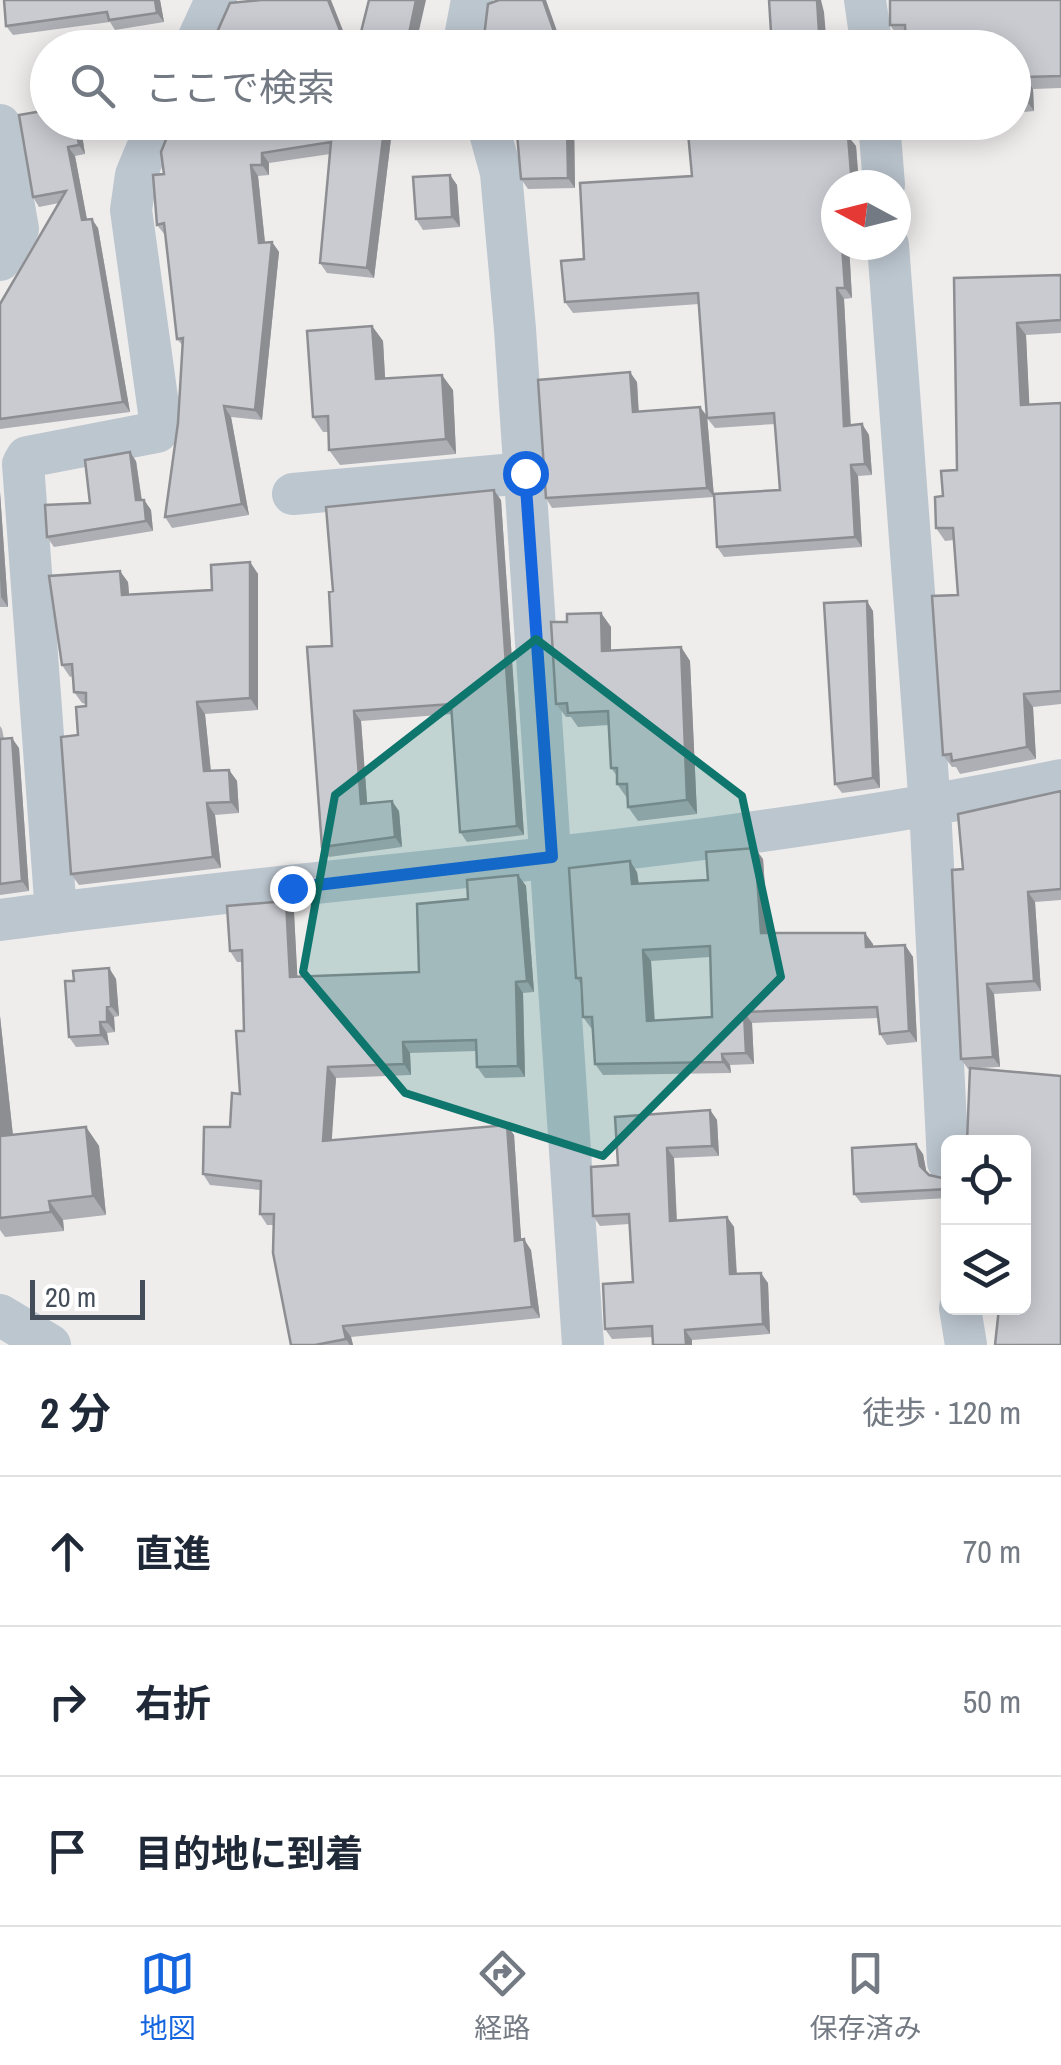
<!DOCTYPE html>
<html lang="ja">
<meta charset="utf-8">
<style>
:root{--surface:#fff;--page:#f2f2f3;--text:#1f2937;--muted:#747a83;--line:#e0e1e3;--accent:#1565df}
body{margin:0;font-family:"Archivo Narrow","Noto Sans JP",sans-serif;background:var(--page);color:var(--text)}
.controls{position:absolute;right:30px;bottom:30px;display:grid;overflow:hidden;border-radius:15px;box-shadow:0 5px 25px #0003}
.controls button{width:90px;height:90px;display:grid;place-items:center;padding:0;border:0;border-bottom:2px solid var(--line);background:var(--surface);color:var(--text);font:50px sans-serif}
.compass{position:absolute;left:821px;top:170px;width:90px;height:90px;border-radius:50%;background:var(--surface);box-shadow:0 5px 25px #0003;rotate:277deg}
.scale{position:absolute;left:30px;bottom:25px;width:115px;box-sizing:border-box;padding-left:10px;border:5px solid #444e5a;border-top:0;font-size:28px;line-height:35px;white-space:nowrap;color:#444e5a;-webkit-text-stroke:8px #fff;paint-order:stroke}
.stop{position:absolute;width:30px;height:30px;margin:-22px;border:8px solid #1565df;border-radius:50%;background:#fff}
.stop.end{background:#1565df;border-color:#fff;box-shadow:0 2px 10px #0008}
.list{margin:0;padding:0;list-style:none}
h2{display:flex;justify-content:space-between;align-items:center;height:130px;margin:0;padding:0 40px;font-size:42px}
h2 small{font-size:32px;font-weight:400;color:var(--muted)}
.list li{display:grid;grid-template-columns:65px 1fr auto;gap:30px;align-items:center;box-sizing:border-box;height:150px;padding:0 40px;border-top:2px solid var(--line)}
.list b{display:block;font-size:38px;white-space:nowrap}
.list em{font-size:32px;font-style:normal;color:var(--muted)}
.icon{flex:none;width:55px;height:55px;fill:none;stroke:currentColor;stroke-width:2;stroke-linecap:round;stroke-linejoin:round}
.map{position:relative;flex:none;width:1061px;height:1345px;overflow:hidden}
.search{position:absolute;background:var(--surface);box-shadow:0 5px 25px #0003;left:30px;right:30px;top:30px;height:110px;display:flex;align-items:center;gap:25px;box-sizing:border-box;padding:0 35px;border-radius:55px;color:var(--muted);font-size:38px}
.sheet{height:580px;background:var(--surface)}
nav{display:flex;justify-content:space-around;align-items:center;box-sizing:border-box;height:140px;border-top:2px solid var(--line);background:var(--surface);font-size:28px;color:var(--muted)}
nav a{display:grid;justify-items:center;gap:5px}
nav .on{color:var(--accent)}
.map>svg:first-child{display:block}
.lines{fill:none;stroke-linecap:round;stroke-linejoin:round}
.minor{stroke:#bcc6cf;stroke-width:42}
.wall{fill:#adafb4;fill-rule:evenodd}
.shaded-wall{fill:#8d8e92}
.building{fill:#c9cbd1;stroke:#8d8e92;stroke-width:2.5;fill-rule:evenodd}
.route{stroke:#1565df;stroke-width:12}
.marked{fill:#0f766e;fill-opacity:0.2;stroke:#0f766e;stroke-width:8;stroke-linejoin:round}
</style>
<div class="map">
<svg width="1061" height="1345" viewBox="0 0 1061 1345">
<rect width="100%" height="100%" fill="#efecec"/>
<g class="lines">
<path class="minor" d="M865,0L872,48
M194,48L216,0
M463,48L472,0
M487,122L501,173L515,329L583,1345
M879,122L884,185
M0,125L18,229L0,260
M888,245L930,807L948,1162
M293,494L525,473
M56,913L23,464L27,457L157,432L161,427L131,210L136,175L158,122
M0,920C353,873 711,853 1061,780
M960,1308L966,1345
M0,1315L50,1345"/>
</g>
<path class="wall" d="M4,0H160L164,22L115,30L110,22L13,35L6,26Z
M1061,0V88L1033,89L1034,111L1014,113V48L898,37L890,25Z
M80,122L85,154L75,156L87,220L98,228L130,412L0,429V304L59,203L39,207L33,197Z
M393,122L374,278L327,273L320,263L330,154L269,163V175L258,176L265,242H272L279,252L262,420L231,417L249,515L172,528L165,517L178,423L183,346L177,339L165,235L157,225L164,174Z
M516,122H574L575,188L528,189L521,179Z
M687,122H832L833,137L856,146L859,185H836V245H849L852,298L844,299L851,425L862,424L869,435L872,475L858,476L862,547L724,557L717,547L780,490L775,424L715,428L707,418L699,304L573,313L565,302L584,259L692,176Z
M450,175L457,185L460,227L423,230L416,219Z
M1061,275V333L1026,335L1029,405L1061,403V704L1033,707L1036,759L960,774L956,767H952L943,755L958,595L954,540L945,541L936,528L943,496L957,470L954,278Z
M372,326L383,341L385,378L453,390L456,454L340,465L329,450L328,432H323L313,417Z
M637,382L639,412L707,416L714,497L552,508L546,498Z
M136,461L142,500H144L151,510L153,531L54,547L47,537L90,503Z
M0,492L8,607H0Z
M501,500L524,835L467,842L460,832L452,714L361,721L367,803L399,811L402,847L329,857L322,847L333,591Z
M250,562L258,574V710L205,714L211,771L229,770L237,781L239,813L215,815L221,868L79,885L71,874L78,735L86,704L82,703L74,692L73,676L70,677L62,665L128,582L129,594L212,590Z
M873,611L880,788L842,793L835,784Z
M601,613L611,627V650L681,647L690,661L697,814L638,821L628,807L627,798L617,784V776L611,768L609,725L578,727L571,717H566L556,704L567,622Z
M0,726L2,729L4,739L19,748L29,891L0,895Z
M1061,791V900L1035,902L1041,991L994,994L1000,1067L979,1068L1061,1076L1024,1308L970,1069H968L961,1059L963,869Z
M763,859L768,933L873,944V947L905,945L913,957L917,1042L887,1045L880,1034L878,1018L752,1023L754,1064L730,1065L731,1073L603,1075L595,1064L593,1028H591L583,1017L581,985L576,978L637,872L639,884L708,880ZM710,957L712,1017L655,1021L651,961Z
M518,875L526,886L534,992L523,993L525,1077L485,1078L477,1067V1051L410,1053L411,1075L336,1078L331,1140L507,1125L514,1135L521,1240L531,1250L540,1318L351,1337L353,1345H291L274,1225H267L260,1214V1190L210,1185L203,1174L230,1127L240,1094L244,1031L242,962H237L230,951L294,912L297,976L419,972L468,899Z
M109,968L116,979L119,1016L114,1017L115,1032L107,1033L109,1045L76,1047L69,1037L74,981Z
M0,1016L13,1135L86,1127L99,1146L106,1215L63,1220L64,1231L5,1237L0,1230Z
M710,1110L717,1120L719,1156L674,1158L677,1220L727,1217L734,1227L737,1273L768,1283L770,1334L692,1340L653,1337L612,1339L605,1329L633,1282L629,1224L600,1226L593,1216Z
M923,1154L926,1171L929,1175L942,1178L948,1176V1198L861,1203L854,1194Z"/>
<path class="shaded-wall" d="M155,0H160L164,22L157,13Z
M328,0H331L350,48H347Z
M416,0H426L415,48H406Z
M543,0H546L563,48L558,43Z
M817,0H821L824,12L827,48H820Z
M1025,77L1033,89L1034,111L1026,100Z
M75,122H80L85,154L79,145Z
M385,122H393L374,278L367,268Z
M567,122H574L575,188L568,178Z
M826,122H832L834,148L827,138Z
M848,136L856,146L859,185H852Z
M68,147L75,156L89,230L82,220Z
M262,153L269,163V175L262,165Z
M251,165L258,176L266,253L259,243Z
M450,175L457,185L460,227L452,217Z
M92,219L98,228L130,412L123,402Z
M272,242L279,252L262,420L255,410Z
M842,245H849L852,298L845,288Z
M837,288L844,299L851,436L844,426Z
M1017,323L1026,335L1030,417L1021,405Z
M372,326L383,341L386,394L376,379Z
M630,372L637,382L639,422L633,412Z
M442,375L453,390L456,454L446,439Z
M224,406L231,417L249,515L242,504Z
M700,407L707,416L714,497L707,488Z
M862,424L869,435L872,475L865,464Z
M130,452L136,461L143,510L136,500Z
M851,465L858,476L862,547L855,537Z
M494,490L501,500L524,835L517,826Z
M0,492L8,607L1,597L0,577Z
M144,500L151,510L153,531L146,521Z
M250,562L258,574V710L250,698Z
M120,571L128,582L130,606L122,595Z
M867,601L873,611L880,788L873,778Z
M601,613L611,627V665L602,651Z
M681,647L690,661L697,814L687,800Z
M1024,694L1033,707L1036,759L1027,747Z
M197,702L205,714L212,783L204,771Z
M354,711L361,721L368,813L361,804Z
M12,738L19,748L29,891L22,881Z
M229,770L237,781L239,813L231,802Z
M392,801L399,811L402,847L395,837Z
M207,803L215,815L221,868L213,857Z
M755,848L763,859L769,944L761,933Z
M630,861L637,872L640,895L632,884Z
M518,875L526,886L534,992L527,981Z
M1028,892L1035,902L1041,991L1034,981Z
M286,901L294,912L298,987L290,977Z
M865,933L873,944L874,958L866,947Z
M905,945L913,957L917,1042L909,1031Z
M643,950L651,961L655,1032L647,1021Z
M109,968L116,979L119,1016L111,1006Z
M516,982L523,993L525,1077L518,1066Z
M987,984L994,994L1000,1067L993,1057Z
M107,1007L114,1017L115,1032L107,1022Z
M744,1012L752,1023L754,1064L746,1053Z
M0,1016L15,1155L2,1136L0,1120Z
M100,1022L107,1033L109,1045L101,1035Z
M403,1042L410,1053L411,1075L404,1064Z
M722,1054L730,1065L731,1073L723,1062Z
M328,1067L336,1078L331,1152L323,1141Z
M710,1110L717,1120L719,1156L712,1146Z
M507,1125L514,1135L522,1251L515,1241Z
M86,1127L99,1146L106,1215L93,1196Z
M916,1144L923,1154L927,1175L920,1166Z
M667,1148L674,1158L677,1231L670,1221Z
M49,1201L63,1220L64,1231L51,1212Z
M727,1217L734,1227L737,1284L730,1274Z
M524,1239L531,1250L540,1318L532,1307Z
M761,1273L768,1283L770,1334L763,1324Z
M343,1326L351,1337L353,1345H350L346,1339Z
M685,1330L692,1340V1345H686Z"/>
<path class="building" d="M4,0H155L157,13L109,20L107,12L6,26Z
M261,0H328L347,48H210L230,3Z
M369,0H416L406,48H357Z
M499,0H543L558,43L582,36L585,48H479L484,37L488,4Z
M769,0H817L820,48H772Z
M890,0H1061V76L1025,77L1026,100L1014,101V48H906L905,25H890Z
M48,110V122H75L79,145L68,147L82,220L92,219L123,402L0,419V304L66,191L33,197L19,115Z
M192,122H385L367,268L320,263L331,142L262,153V165H251L259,243L272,242L255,410L224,406L242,504L165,517L178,423L183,338L177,339L164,223L157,225L153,175L164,174L161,152L171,127L192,125Z
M516,122H567L568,178L521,179Z
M687,122H826L827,138L848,136L852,185H836V245H842L845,288H837L844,426L862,424L865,464L851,465L855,537L717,547L714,494L780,490L774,413L707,418L698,293L565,302L561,261L584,259L580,183L692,176Z
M450,175L452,217L416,219L413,177Z
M1061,275V320L1017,323L1021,405L1061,403V691L1024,694L1027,747L952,761L951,754L943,755L932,596L958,595L953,528H936L935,497L943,496L941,471L957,470L954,278Z
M372,326L376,379L442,375L446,439L329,450L328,416L313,417L307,331Z
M630,372L633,412L700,407L707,488L546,498L538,380Z
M130,452L136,500H144L146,521L47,537L45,505L90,503L85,460Z
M494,490L517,826L460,832L451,704L354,711L361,804L392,801L395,837L322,847L307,647L332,646L329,592L333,591L326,507Z
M250,562V698L197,702L204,771L229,770L231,802L207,803L213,857L71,874L61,737L78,735L76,707L86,706V693L74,692L72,664L62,665L49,576L120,571L122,595L212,590L211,565Z
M867,601L873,778L835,784L824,603Z
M601,613L602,651L681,647L687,800L628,807L627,784H617V768H611L608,711L568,713L567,703L556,704L551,622H567V614Z
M12,738L22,881L0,884V739Z
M1061,791V889L1028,892L1034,981L987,984L993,1057L961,1059L952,870L963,869L958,814Z
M755,848L761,933H865L866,947L905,945L909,1031L880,1034L877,1007L744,1012L746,1053L722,1054L723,1062L595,1064L592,1017H583L581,978H576L569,868L630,861L632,884L708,880L706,852ZM710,946L712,1017L647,1021L643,950Z
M518,875L527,981L516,982L518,1066L477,1067L476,1040L403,1042L404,1064L328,1067L323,1141L507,1125L515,1241L524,1239L532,1307L343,1326L346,1339L315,1345H291L273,1253L274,1214H260L261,1181L203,1174L204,1127H230L232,1093L240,1094L236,1031H244L242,950L230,951L227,906L286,901L290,977L419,972L417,904L468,899L467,880Z
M109,968L111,1006L107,1007V1022H100L101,1035L69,1037L65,981H74L73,971Z
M970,1068L1061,1076V1345H995L999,1308H1024V1142H967Z
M710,1110L712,1146L667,1148L670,1221L727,1217L730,1274L761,1273L763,1324L685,1330L686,1345H653L652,1326L605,1329L603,1284L633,1282L629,1214L593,1216L591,1167L618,1165L615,1117Z
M0,1120L2,1136L86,1127L93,1196L49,1201L51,1212L0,1218Z
M916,1144L920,1166L929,1175L942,1178L948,1176V1189L854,1194L852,1148Z"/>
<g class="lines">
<path class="route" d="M292,888L552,857L525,473"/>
</g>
<path class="marked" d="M536,639L742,796L781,977L603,1156L405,1093L303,972L335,795Z"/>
</svg>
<div class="controls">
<button><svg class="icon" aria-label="locate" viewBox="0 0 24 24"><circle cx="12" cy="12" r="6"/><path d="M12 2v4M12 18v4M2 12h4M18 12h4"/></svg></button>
<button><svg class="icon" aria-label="layers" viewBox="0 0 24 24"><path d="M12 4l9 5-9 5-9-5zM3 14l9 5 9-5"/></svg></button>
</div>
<svg class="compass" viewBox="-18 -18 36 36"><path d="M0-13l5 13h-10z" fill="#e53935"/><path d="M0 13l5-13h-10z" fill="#747a83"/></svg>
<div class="scale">20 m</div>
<div class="stop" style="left:525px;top:473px"></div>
<div class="stop end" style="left:292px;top:888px"></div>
<div class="search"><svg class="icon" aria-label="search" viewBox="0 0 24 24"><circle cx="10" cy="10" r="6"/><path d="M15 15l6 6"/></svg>ここで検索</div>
</div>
<section class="sheet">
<h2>2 分<small>徒歩 · 120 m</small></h2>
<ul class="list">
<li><svg class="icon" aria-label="ahead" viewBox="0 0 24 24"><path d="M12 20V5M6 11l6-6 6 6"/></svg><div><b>直進</b></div><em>70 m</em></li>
<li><svg class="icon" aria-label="right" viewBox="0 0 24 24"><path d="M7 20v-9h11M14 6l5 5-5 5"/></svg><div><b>右折</b></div><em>50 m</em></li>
<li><svg class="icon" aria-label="arrive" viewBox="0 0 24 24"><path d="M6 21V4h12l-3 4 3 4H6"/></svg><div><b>目的地に到着</b></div></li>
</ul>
</section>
<nav>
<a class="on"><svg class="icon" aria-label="map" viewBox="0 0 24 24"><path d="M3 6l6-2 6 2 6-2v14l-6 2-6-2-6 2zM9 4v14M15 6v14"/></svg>地図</a>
<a><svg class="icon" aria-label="directions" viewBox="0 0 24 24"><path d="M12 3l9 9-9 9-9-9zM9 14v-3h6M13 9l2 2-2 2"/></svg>経路</a>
<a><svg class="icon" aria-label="saved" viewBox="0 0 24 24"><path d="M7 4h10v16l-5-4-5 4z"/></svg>保存済み</a>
</nav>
